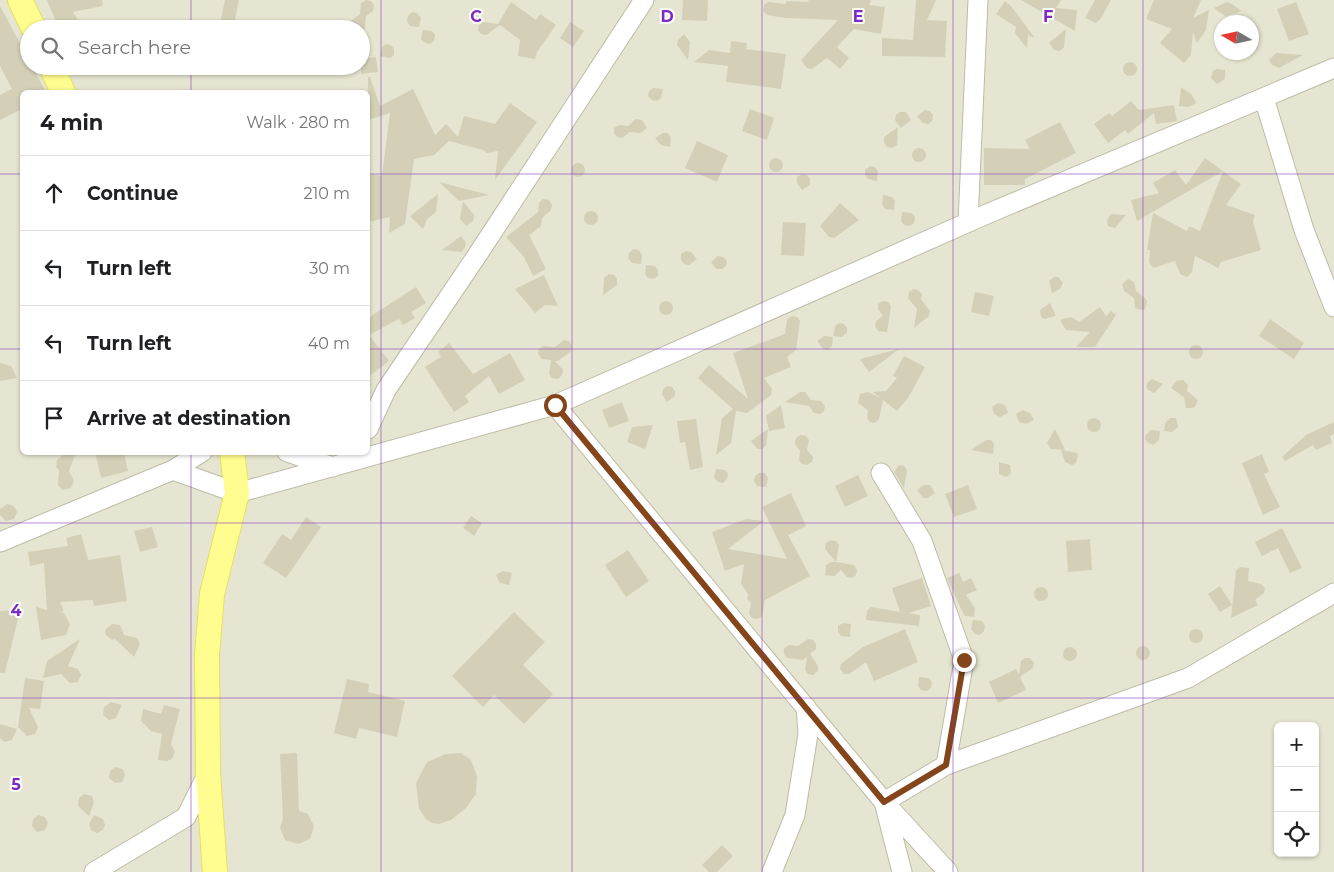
<!DOCTYPE html>
<meta charset="utf-8">
<style>
:root{--surface:#fff;--page:#f6f6f6;--text:#202124;--muted:#757577;--line:#e0e0e0}
body{margin:0;font-family:Montserrat,sans-serif;background:var(--page);color:var(--text)}
.controls{position:absolute;right:15px;bottom:15px;display:grid;overflow:hidden;border-radius:8px;box-shadow:0 1px 4px #0004}
.controls button{width:45px;height:45px;display:grid;place-items:center;padding:0;border:0;border-bottom:1px solid var(--line);background:var(--surface);color:var(--text);font:25px sans-serif}
.compass{position:absolute;left:1214px;top:15px;width:45px;height:45px;border-radius:50%;background:var(--surface);box-shadow:0 1px 4px #0004;rotate:279deg}
.stop{position:absolute;width:15px;height:15px;margin:-11px;border:4px solid #84451a;border-radius:50%;background:#fff}
.stop.end{background:#84451a;border-color:#fff;box-shadow:0 1px 5px #0008}
.list{margin:0;padding:0;list-style:none}
h2{display:flex;justify-content:space-between;align-items:center;height:65px;margin:0;padding:0 20px;font-size:21px}
h2 small{font-size:16px;font-weight:400;color:var(--muted)}
.list li{display:grid;grid-template-columns:32px 1fr auto;gap:15px;align-items:center;box-sizing:border-box;height:75px;padding:0 20px;border-top:1px solid var(--line)}
.list b{display:block;font-size:19px;white-space:nowrap}
.list em{font-size:16px;font-style:normal;color:var(--muted)}
.icon{flex:none;width:28px;height:28px;fill:none;stroke:currentColor;stroke-width:2;stroke-linecap:round;stroke-linejoin:round}
.map{position:relative;flex:none;width:1334px;height:872px;overflow:hidden}
.search{position:absolute;background:var(--surface);box-shadow:0 1px 4px #0004;left:20px;top:20px;width:350px;height:55px;display:flex;align-items:center;gap:12px;box-sizing:border-box;padding:0 18px;border-radius:28px;color:var(--muted);font-size:19px}
.panel{position:absolute;background:var(--surface);box-shadow:0 1px 4px #0004;left:20px;top:90px;width:350px;height:365px;border-radius:8px}
.map>svg:first-child{display:block}
.residential{fill:#e6e5d1;fill-rule:evenodd}
.building{fill:#d4d0b8}
.lines{fill:none;stroke-linecap:round;stroke-linejoin:round}
.minor-casing{stroke:#bdbca6;stroke-width:21}
.major-casing{stroke:#e6e15d;stroke-width:26}
.minor{stroke:#fff;stroke-width:19}
.major{stroke:#fffd8f;stroke-width:24}
.route{stroke:#84451a;stroke-width:6}
.grid{fill:none;stroke:#7b2cbf;stroke-width:1;stroke-opacity:0.55}
.grid-label{font-size:16px;text-anchor:middle;font-weight:bold;fill:#7b2cbf;stroke:#fff;stroke-width:4;stroke-linejoin:round;paint-order:stroke}
</style>
<div class="map">
<svg width="1334" height="872" viewBox="0 0 1334 872">
<rect width="100%" height="100%" fill="#f2f1e3"/>
<path class="residential" d="M0,0H1334V872H0ZM1222,22H1252V52H1222ZM29,29H361V66H29ZM22,92H368V452H22ZM1278,726H1315V853H1278Z"/>
<path class="building" d="M47,0H102L103,6L73,12L84,29H59Z
M225,0H239L233,29H219Z
M366,0L371,1L374,5L373,11L366,16L365,29H341L360,14L361,3Z
M683,0H708L707,21L682,20Z
M808,0H871L869,5L885,7L881,34L854,29L837,47L849,58L840,69L827,58L812,69L807,68L801,60L838,20L785,18L767,15L763,11L764,5L768,2L786,4V1L809,2Z
M916,0H936L927,20L947,21L945,57L882,56V38L913,40Z
M1021,0H1061L1056,8L1077,10L1075,31Z
M1095,0H1111L1101,18L1096,23L1085,18Z
M1154,0H1201L1193,18L1209,10L1206,30L1197,43L1193,32L1191,55L1184,63L1160,43L1172,29L1146,19Z
M1005,1L1011,6L1035,38L1028,35L1027,48L1015,33L1016,27L996,14Z
M511,2L536,20L540,14L556,25L537,52L535,59L518,56L520,40L500,25L486,35L481,34L478,30L479,25L483,22L498,24Z
M1227,2L1230,3L1242,11L1225,16L1214,8Z
M1296,2L1309,34L1289,41L1277,9Z
M0,6L29,60V66H32L46,92H22V109L0,120V95L12,89L0,66Z
M412,12L417,13L421,18L419,27L410,26L407,21L408,16Z
M570,22L584,31L573,47L560,38Z
M1066,29L1064,47L1060,51L1054,50L1049,43Z
M423,30L432,31L435,35L434,41L430,44L425,43L421,39Z
M684,34L690,42L688,60L677,45L678,40Z
M731,41L747,43L746,49L786,54L781,89L726,82L728,66L694,62L709,50L730,53Z
M386,44L391,45L394,49V55L390,58L380,56L382,47Z
M1276,53L1303,55L1279,68L1272,65L1269,60Z
M376,57L378,72L361,74V59Z
M1123 69a7 7 0 1 1 14 0a7 7 0 1 1-14 0Z
M1216,69L1225,70V79L1217,84L1211,78L1213,71Z
M368,77H370L380,106L413,89L435,135L446,124L458,137L464,116L495,124L510,103L537,122L495,180L498,151L487,153L483,150L449,141L434,155L414,159L405,224L389,233L390,217L368,222V174L382,176L390,113L368,120Z
M1181,87L1192,95L1196,103L1188,107L1179,106Z
M653,88L663,89L661,98L657,101L652,100L648,96L649,91Z
M1131,101L1139,110L1174,105L1177,121L1156,124L1154,113L1128,134L1125,130L1108,143L1094,124L1109,113L1112,116Z
M750,109L774,118L767,140L742,131Z
M925,110L930,111L933,115L932,121L928,124L923,123L917,116Z
M900,112H906L911,120L901,128L895,120L896,115Z
M636,119L642,120L647,128L640,133L630,132L622,138L617,137L614,133V128L619,125L628,126Z
M1060,122L1076,153L1025,179V185H984V148L1030,149L1025,140Z
M898,127L897,145L892,148L887,147L884,143V137Z
M663,133H668L671,138L670,147L661,145L655,138Z
M697,141L728,155L717,182L685,168Z
M912 155a7 7 0 1 1 14 0a7 7 0 1 1-14 0Z
M1205,158L1241,184L1226,205L1255,215L1253,222L1261,250L1221,262L1218,268L1195,256L1192,272L1187,277L1180,274L1175,261L1153,268L1149,262L1150,250H1147L1153,213L1187,231L1189,226L1200,231L1223,171L1137,221L1131,200L1159,193L1153,183L1175,170L1186,185Z
M769 165a7 7 0 1 1 14 0a7 7 0 1 1-14 0Z
M571 170a7 7 0 1 1 14 0a7 7 0 1 1-14 0Z
M870,166L875,167L878,171L877,181L868,179L865,175V170Z
M802,174L807,175L810,179V185L802,190L797,183V177Z
M439,182L489,195L459,201Z
M438,194L436,212L427,219L423,229L410,216Z
M883,195L892,197L895,201L894,210L885,209L882,204Z
M543,199L549,200L552,205L551,210L542,218L541,226L529,235L546,269L533,276L524,257L506,237L538,212L539,203Z
M463,201L474,215L473,221L466,226L460,219Z
M840,203L859,220L834,238L829,237L820,226Z
M584 218a7 7 0 1 1 14 0a7 7 0 1 1-14 0Z
M902,212L912,213L915,217L914,223L910,226L904,225L901,221Z
M1112,214L1126,215L1115,228L1108,226L1107,222L1109,216Z
M783,222L806,223L804,256L781,255Z
M461,236L466,243L465,248L461,252L442,250Z
M634,249L639,250L642,255L641,264L632,263L628,258L629,253Z
M686,251L691,252L697,259L689,265L684,264L681,260V254Z
M718,256L723,257L727,261L726,266L722,269H716L711,262Z
M646,265L655,266L658,270V276L653,279L648,278L645,274Z
M609,274L614,275L617,279V285L603,295L604,278Z
M544,275L558,306L545,305L535,313L515,289Z
M1054,277H1058L1063,283L1060,289L1052,293L1049,281Z
M1128,279L1134,282L1136,291L1146,299L1147,302L1145,309L1142,310L1135,308L1134,298L1124,291L1122,284Z
M416,287L426,303L411,312L415,318L403,325L399,319L369,335L389,361L368,377V318Z
M913,289L918,290L922,294L921,299L930,311L929,316L914,328L917,309L908,298L909,292Z
M975,292L994,296L989,316L971,312Z
M883,301L888,302L891,306L887,332L878,331L875,326L876,321L883,316L878,309V304Z
M659 308a7 7 0 1 1 14 0a7 7 0 1 1-14 0Z
M1050,303L1056,316L1044,319L1041,317L1040,310Z
M1100,307L1106,316L1111,311L1116,315L1095,347H1076L1090,332L1066,330L1060,320L1071,317L1079,322Z
M792,316L797,317L800,321L796,350L787,357L791,367L764,378L772,389L771,395L747,413L736,411L731,443L716,455L722,418L733,409L698,378L709,365L748,399L733,353L785,334L787,319Z
M1270,319L1304,343L1294,359L1259,336Z
M839,323L844,324L847,328V333L842,337L833,336L835,326Z
M824,336L833,337L832,346L828,350L823,349L817,341Z
M564,340L569,341L572,346L571,351L558,361H555L563,370L562,375L558,379L552,378L549,374L551,360L542,359L538,354L539,349L543,346L555,347Z
M449,343L473,374L510,353L525,380L499,394L489,376L465,396L469,402L454,412L425,367L441,357L438,352Z
M1189 352a7 7 0 1 1 14 0a7 7 0 1 1-14 0Z
M899,349L869,372L860,359Z
M904,356L925,367L908,398L897,411L883,400L879,419L875,423L870,422L867,418L868,410L858,403L860,394L868,392L881,398L873,392L886,391L897,378L893,376Z
M0,363L11,366L17,378L0,381Z
M1152,379L1163,384L1154,393L1148,390L1146,387L1147,383Z
M1183,380L1188,385L1187,391L1198,400L1195,407L1192,408H1186L1184,397L1171,388L1176,381Z
M667,386L672,387L675,391V396L667,402L662,394L663,389Z
M800,392H805L811,400L821,401L825,406L824,411L820,414L814,413L809,406L785,402Z
M622,402L629,421L609,428L602,410Z
M998,403L1005,405L1008,413L1000,417L994,414L992,407Z
M781,405L785,428L769,431L766,416Z
M1023,410L1030,413L1034,420L1026,424L1019,422L1016,414Z
M1170,418H1176L1178,427L1172,432L1164,431L1165,423Z
M1087 425a7 7 0 1 1 14 0a7 7 0 1 1-14 0Z
M696,419L703,467L690,470L685,442L680,443L677,421Z
M1334,422V434L1330,436L1332,443L1316,450L1313,445L1285,461L1282,457L1306,435Z
M653,425L645,449L627,442L632,427Z
M768,429L766,446L762,449H757L751,441Z
M1055,429L1065,450L1051,449L1047,443Z
M1151,430L1160,431L1159,440L1153,445L1147,442L1145,439L1146,435Z
M800,435L806,436L809,440L807,450L813,457L812,462L807,465L802,464L799,460L800,451L795,444L796,438Z
M986,440H991L994,444L993,454L971,450Z
M1061,450L1077,453L1078,456L1076,463L1072,465L1065,462Z
M67,452H76L69,471L74,481L71,488L63,490L58,485L59,470L56,467L57,460Z
M95,452H124L128,471L101,478Z
M1262,454L1269,472L1264,474L1280,507L1263,515L1242,463Z
M999,462L1010,465L1011,473L1009,475L1006,477L999,474Z
M899,465L904,466L907,470L904,488L894,472Z
M716,469L725,470L728,474L727,479L723,483L718,482L714,478Z
M759,473H765L768,478L766,487L757,486L754,481L755,476Z
M858,475L868,496L845,507L835,486Z
M924,485H930L935,493L928,498H923L917,490Z
M968,485L977,509L954,517L945,494Z
M791,493L806,526L788,535L810,576L765,600L762,616L758,619L752,618L749,614L751,603L747,599L748,594L741,584L744,564L725,571L712,532L746,519L764,521L728,549L787,559L762,507Z
M7,504L14,506L17,512L14,519L6,521L0,515V509Z
M471,516L482,523L474,536L463,528Z
M306,517L321,527L286,578L263,563L282,534L291,540Z
M152,527L158,547L140,552L134,531Z
M1282,528L1302,568L1290,573L1278,548L1262,556L1255,542Z
M81,534L88,560L120,555L127,601L94,606L93,600L60,602L64,611L59,612L64,613L70,624L66,635L41,640L36,607L47,610L44,563L30,566L28,552L68,546L66,538Z
M1090,539L1092,570L1068,572L1066,541Z
M831,540L836,541L839,545L836,562L854,565L857,570L856,575L852,578L847,577L841,570L834,576L825,575L826,565L831,562H836L825,549L826,543Z
M628,550L649,581L626,597L605,565Z
M1240,567L1249,568L1248,581L1261,584L1265,588L1264,593L1255,600L1258,605L1231,618L1236,570Z
M503,571L512,573L509,585L500,583L496,575Z
M959,573L963,582L971,578L977,590L966,595L975,608L974,617L965,616L962,611L947,578Z
M922,578L931,606L909,613L920,615L919,626L866,620L867,611L871,607L900,612L892,588Z
M1220,586L1232,605L1220,612L1208,594Z
M1034 594a7 7 0 1 1 14 0a7 7 0 1 1-14 0Z
M20,610L5,673H0V611Z
M514,612L545,642L523,665L553,694L524,724L494,695L483,707L452,676Z
M973,620L982,621L985,626L984,631L980,635L975,634L971,629Z
M843,623L851,624L850,637L841,636L838,632V626Z
M112,624L120,625L124,635L137,638L140,644L134,657L115,639L112,640L106,635L105,630Z
M905,629L918,662L874,681L866,662L849,674H844L840,669L841,664L863,647Z
M1189 636a7 7 0 1 1 14 0a7 7 0 1 1-14 0Z
M80,639L68,666L78,669L81,675L78,682L70,683L61,674L43,678L47,661Z
M808,639L813,640L816,644V649L810,654L818,666V671L813,675L808,674L805,670L807,657L803,660L787,658L784,653V648L789,645L798,646Z
M1136 653a7 7 0 1 1 14 0a7 7 0 1 1-14 0Z
M1063 654a7 7 0 1 1 14 0a7 7 0 1 1-14 0Z
M1025,658H1030L1034,663L1033,668L1020,677L1026,690L998,703L989,682L1016,669L1019,675L1021,661Z
M919,677L929,678L932,682L931,688L927,691L921,690L918,686Z
M25,678L44,681L40,709L29,708L38,727L35,734L27,736L18,727Z
M347,679L369,684L368,692L405,701L397,737L359,728L356,739L334,733Z
M111,702L122,705L116,718L109,720L103,715L104,707Z
M164,705L180,709L171,744L175,752L172,759L167,761L158,760L162,734L151,731L141,721L143,709L161,714Z
M0,724L17,729L12,740L4,742L0,738Z
M297,753L299,811L308,814L314,826L310,839L298,844L285,840L280,828L283,818L280,754Z
M461,753L471,760L477,776L476,794L466,808L451,820L439,824L432,823L426,819L419,809L416,783L427,762L446,754Z
M115,767L123,769L125,775L122,782L115,783L109,778L110,771Z
M84,794L92,796L94,802L89,816L78,806L79,798Z
M38,815L45,817L48,823L45,830L37,832L32,826L33,819Z
M94,815L103,819L105,825L103,830L97,833L91,830L89,824Z
M722,845L733,856L717,872H709L702,865Z"/>
<g class="lines">
<g class="minor-casing">
<path id="minor" d="M1264,98L1304,230L1334,307
M968,222L978,0
M555,405L884,802L948,872
M368,429L386,390L478,254L644,0
M287,452L333,467
M173,470L237,493L555,405L987,214L1334,68
M881,473L922,541L964,660L946,765L884,802L902,872
M0,542L173,470L202,452
M946,765L1188,678L1334,593
M94,872L186,817L208,773
M772,872L795,815L808,734L806,707"/>
</g>
<g class="major-casing">
<path id="major" d="M20,0L34,29
M51,66L63,92
M215,872L208,773L207,655L212,594L237,493L232,452"/>
</g>
<use href="#minor" class="minor"/>
<use href="#major" class="major"/>
</g>
<g class="lines">
<path class="route" d="M555,405L884,802L946,765L964,660"/>
</g>
<path class="grid" d="M191,0V29M381,0V872M572,0V872M762,0V872M953,0V872M1143,0V872M191,66V92M0,174H22M368,174H1334M0,349H22M368,349H1334M191,452V872M0,523H1334M0,698H1334"/>
<g class="grid-label">
<text x="476" y="22">C</text>
<text x="667" y="22">D</text>
<text x="858" y="22">E</text>
<text x="1048" y="22">F</text>
<text x="16" y="616">4</text>
<text x="16" y="790">5</text>
</g>
</svg>
<div class="controls">
<button>+</button>
<button>−</button>
<button><svg class="icon" aria-label="locate" viewBox="0 0 24 24"><circle cx="12" cy="12" r="6"/><path d="M12 2v4M12 18v4M2 12h4M18 12h4"/></svg></button>
</div>
<svg class="compass" viewBox="-18 -18 36 36"><path d="M0-13l5 13h-10z" fill="#e53935"/><path d="M0 13l5-13h-10z" fill="#757577"/></svg>
<div class="stop" style="left:555px;top:405px"></div>
<div class="stop end" style="left:964px;top:660px"></div>
<div class="search"><svg class="icon" aria-label="search" viewBox="0 0 24 24"><circle cx="10" cy="10" r="6"/><path d="M15 15l6 6"/></svg>Search here</div>
<section class="panel">
<h2>4 min<small>Walk · 280 m</small></h2>
<ul class="list">
<li><svg class="icon" aria-label="ahead" viewBox="0 0 24 24"><path d="M12 20V5M6 11l6-6 6 6"/></svg><div><b>Continue</b></div><em>210 m</em></li>
<li><svg class="icon" aria-label="left" viewBox="0 0 24 24"><path d="M17 20v-9H6M10 6l-5 5 5 5"/></svg><div><b>Turn left</b></div><em>30 m</em></li>
<li><svg class="icon" aria-label="left" viewBox="0 0 24 24"><path d="M17 20v-9H6M10 6l-5 5 5 5"/></svg><div><b>Turn left</b></div><em>40 m</em></li>
<li><svg class="icon" aria-label="arrive" viewBox="0 0 24 24"><path d="M6 21V4h12l-3 4 3 4H6"/></svg><div><b>Arrive at destination</b></div></li>
</ul>
</section>
</div>
